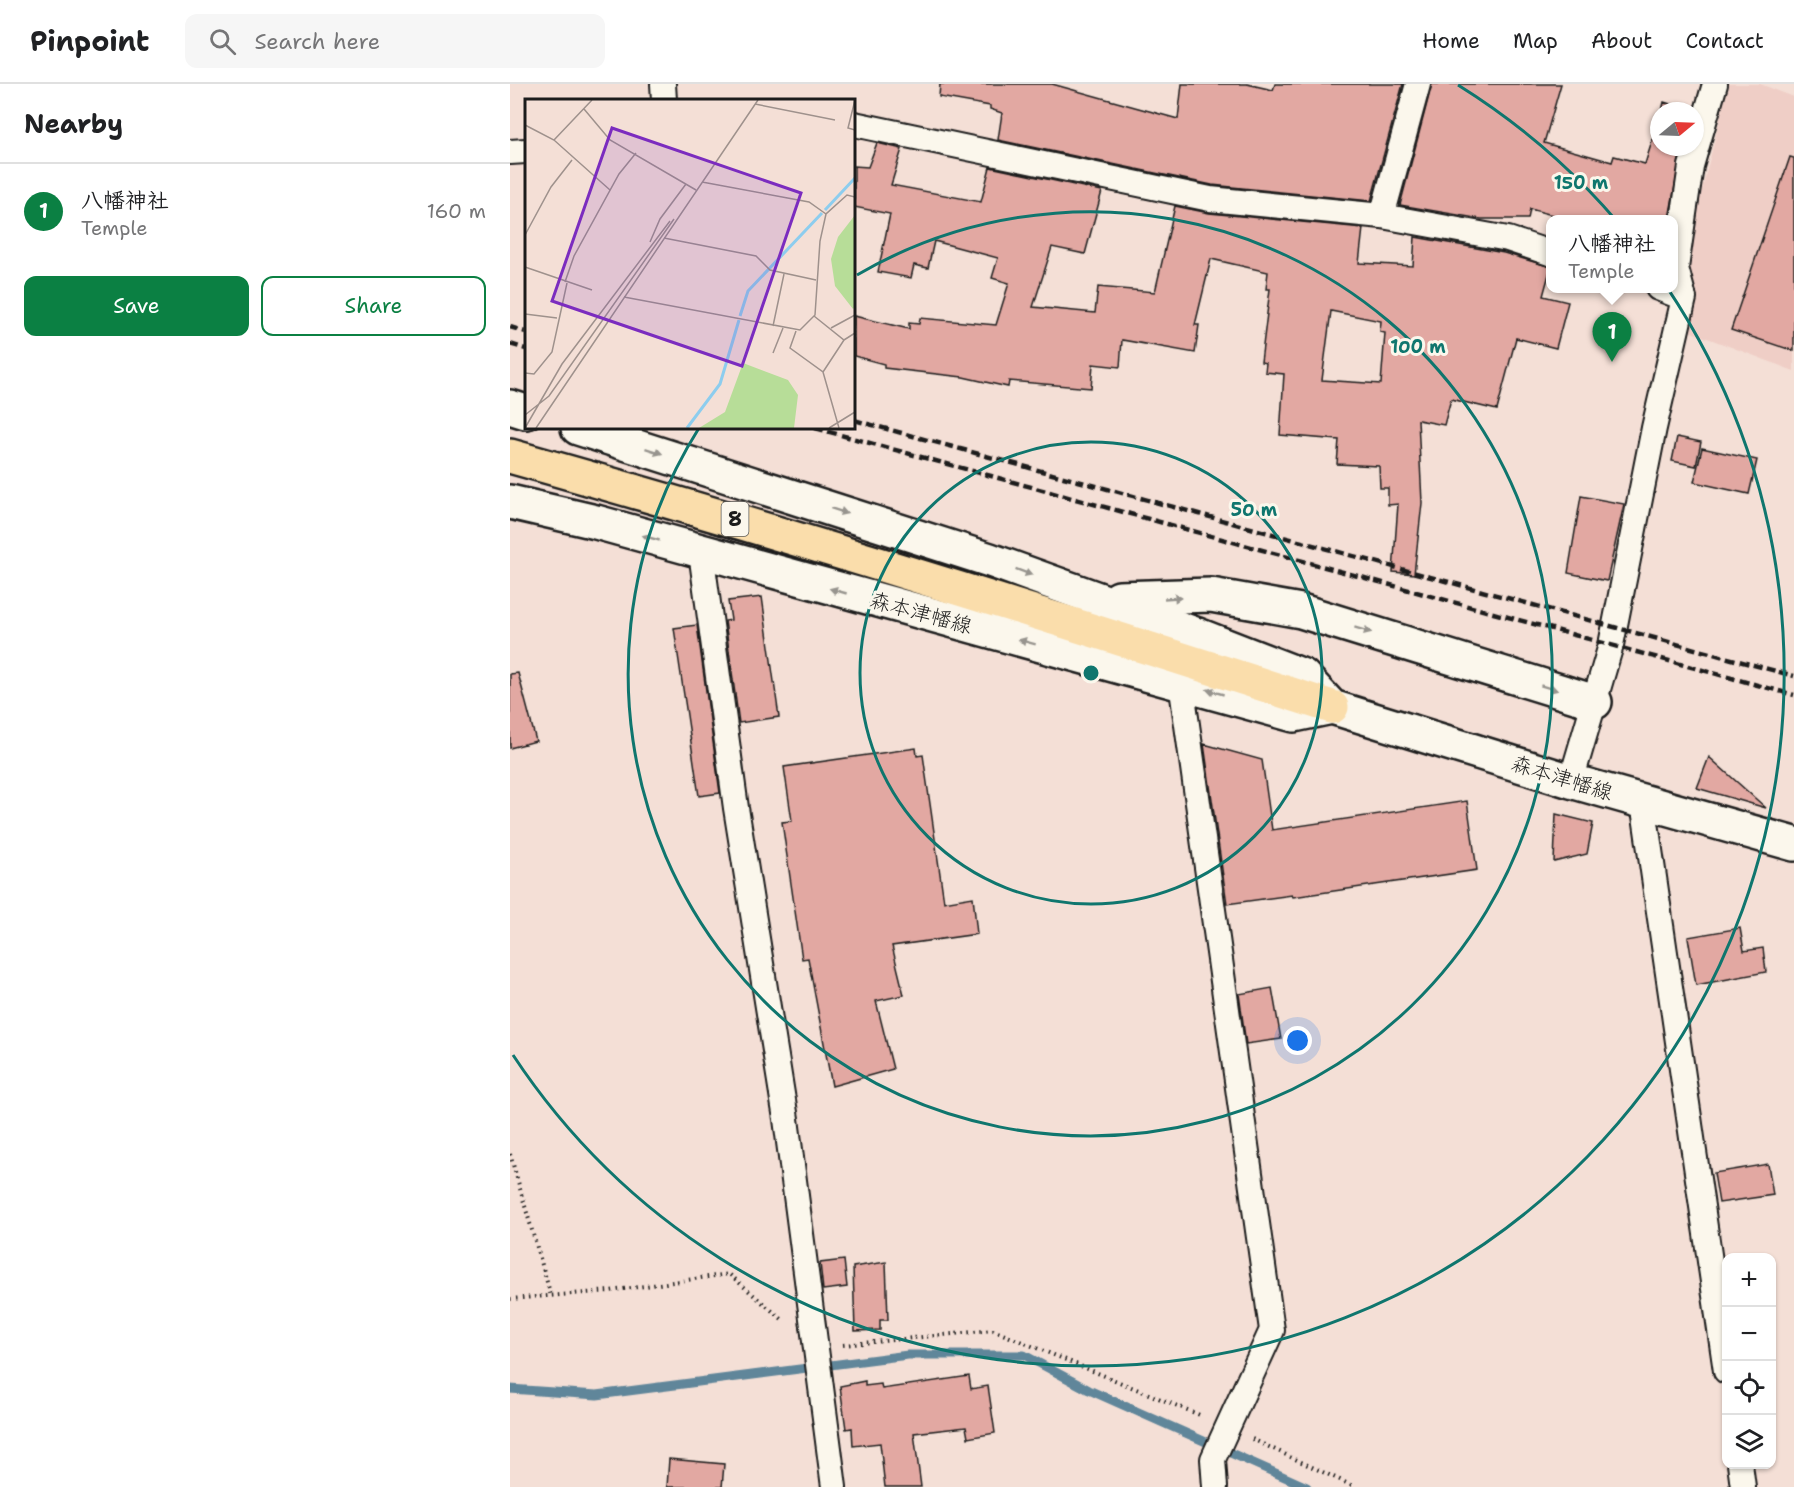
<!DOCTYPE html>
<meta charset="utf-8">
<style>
:root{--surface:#fff;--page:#f6f6f6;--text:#202124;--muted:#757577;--line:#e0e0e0;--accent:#0b8043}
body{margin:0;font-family:"Shantell Sans","Klee One",sans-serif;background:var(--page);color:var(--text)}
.controls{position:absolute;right:18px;bottom:18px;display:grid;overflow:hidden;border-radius:12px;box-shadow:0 2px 4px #0004}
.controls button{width:54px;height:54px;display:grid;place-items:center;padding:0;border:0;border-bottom:2px solid var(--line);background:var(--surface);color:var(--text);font:30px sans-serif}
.compass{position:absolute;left:1140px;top:18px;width:54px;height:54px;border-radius:50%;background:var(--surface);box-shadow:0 2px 4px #0004;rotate:71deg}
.you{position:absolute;left:788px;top:957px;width:21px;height:21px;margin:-15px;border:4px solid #fff;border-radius:50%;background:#1a73e8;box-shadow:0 0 0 9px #1a73e833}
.badge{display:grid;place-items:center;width:39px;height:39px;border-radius:50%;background:var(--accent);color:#fff;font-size:20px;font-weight:700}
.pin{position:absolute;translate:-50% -50px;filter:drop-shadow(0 2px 3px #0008)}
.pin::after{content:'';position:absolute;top:32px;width:21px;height:18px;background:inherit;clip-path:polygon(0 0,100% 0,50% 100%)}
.popup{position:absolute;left:1036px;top:131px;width:132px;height:78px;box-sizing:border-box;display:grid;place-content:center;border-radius:12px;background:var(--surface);filter:drop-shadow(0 2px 4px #0005);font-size:20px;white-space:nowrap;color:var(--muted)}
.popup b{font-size:22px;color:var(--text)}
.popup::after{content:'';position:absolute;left:50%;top:100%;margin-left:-12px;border:12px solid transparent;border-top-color:var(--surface)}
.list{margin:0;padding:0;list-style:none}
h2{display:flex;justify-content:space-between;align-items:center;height:78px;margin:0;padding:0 24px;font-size:26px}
h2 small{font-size:20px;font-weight:400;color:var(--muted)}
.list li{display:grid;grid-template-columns:39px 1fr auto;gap:18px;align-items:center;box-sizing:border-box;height:96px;padding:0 24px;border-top:2px solid var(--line)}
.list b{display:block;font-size:22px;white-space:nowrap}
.list p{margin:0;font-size:20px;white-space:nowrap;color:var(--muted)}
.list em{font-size:20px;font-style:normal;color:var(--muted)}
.actions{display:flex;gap:12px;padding:18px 24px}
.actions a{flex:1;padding:14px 0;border:2px solid var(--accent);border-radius:12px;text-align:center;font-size:21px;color:var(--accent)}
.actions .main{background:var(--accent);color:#fff}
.icon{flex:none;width:33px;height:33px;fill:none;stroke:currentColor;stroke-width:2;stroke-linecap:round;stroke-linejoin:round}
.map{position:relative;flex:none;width:1284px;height:1403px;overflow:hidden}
header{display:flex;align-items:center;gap:36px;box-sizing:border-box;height:84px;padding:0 30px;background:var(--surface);border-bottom:2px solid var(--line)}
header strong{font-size:28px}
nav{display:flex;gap:33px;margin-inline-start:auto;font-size:21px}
.search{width:420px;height:54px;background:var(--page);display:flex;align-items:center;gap:15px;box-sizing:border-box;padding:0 21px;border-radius:12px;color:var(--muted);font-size:22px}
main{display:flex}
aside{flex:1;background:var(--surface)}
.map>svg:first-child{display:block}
.built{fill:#efcec6}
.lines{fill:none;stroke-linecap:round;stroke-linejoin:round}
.stream{stroke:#60869a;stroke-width:9}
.building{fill:#e2a8a2;stroke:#1c1c1c;stroke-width:1.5;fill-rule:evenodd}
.minor-casing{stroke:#1c1c1c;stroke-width:28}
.secondary-casing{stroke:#1c1c1c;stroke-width:38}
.trunk-casing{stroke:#1c1c1c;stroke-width:38}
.path{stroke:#1c1c1c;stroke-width:4;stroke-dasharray:1.5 4.5;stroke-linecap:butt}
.minor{stroke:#fbf7ec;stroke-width:24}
.secondary{stroke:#fbf7ec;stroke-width:33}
.trunk{stroke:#faddab;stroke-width:33}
.rail{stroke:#1c1c1c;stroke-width:4.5;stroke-dasharray:9 4.5;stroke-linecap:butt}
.oneway{fill:#97948e}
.ring{fill:none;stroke:#0f766e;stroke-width:3}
.labels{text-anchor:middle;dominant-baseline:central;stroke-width:6;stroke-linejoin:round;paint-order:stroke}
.shield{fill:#fbf7ec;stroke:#5f5e5a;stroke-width:1.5}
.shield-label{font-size:20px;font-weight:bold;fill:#1c1c1c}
.street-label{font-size:21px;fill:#1c1c1c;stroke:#fbf7ec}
.inset-river{fill:none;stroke:#8dcdee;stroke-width:3}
.inset-road{fill:none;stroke:#9e918c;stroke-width:1.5}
.view{fill:#7b2cbf;fill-opacity:0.15;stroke:#7b2cbf;stroke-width:3}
.inset-edge{fill:none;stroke:#1c1c1c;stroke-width:3}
.centre{fill:#0f766e;stroke:#fbf7ec;stroke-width:3}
.ring-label{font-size:18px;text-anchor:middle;font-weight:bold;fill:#0f766e;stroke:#fbf7ec;stroke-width:6;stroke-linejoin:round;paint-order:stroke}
</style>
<header>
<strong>Pinpoint</strong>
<div class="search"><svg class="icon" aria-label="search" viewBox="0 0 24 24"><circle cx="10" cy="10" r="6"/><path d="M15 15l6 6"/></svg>Search here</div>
<nav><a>Home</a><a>Map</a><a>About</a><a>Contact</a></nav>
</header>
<main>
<aside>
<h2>Nearby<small></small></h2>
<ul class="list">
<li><span class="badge">1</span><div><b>八幡神社</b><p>Temple</p></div><em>160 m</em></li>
</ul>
<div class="actions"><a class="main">Save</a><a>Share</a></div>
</aside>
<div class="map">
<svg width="1284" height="1403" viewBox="0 0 1284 1403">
<rect width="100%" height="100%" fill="#f4dfd6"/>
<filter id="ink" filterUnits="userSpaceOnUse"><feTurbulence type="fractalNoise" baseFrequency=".0167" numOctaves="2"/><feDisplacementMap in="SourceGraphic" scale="12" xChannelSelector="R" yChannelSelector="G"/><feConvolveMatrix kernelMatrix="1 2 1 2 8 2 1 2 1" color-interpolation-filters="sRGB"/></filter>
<g filter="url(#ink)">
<path class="built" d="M1219,0H1250L1284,13V287L1179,247L1186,214L1173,179Z"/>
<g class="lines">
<path class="stream" d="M0,1305L87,1311L398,1271H514L579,1306L797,1403"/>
</g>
<path class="building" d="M430,0H542L668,35L672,0H737L763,6L765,0H893L861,117L702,101L488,56L492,29L480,25V22L429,13Z
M922,0H1051L1034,59L1102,78L1104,72L1135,80L1149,35V63H1172L1159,135H1057L1020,125L1018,135H971L890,121Z
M1154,18L1182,27H1152Z
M367,59L392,65L381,101L471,118L480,83L592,107L575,170L542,163L523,223L585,229L588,203L645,208L665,122L699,129L853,144L849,179L903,182L905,153L994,169L1041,183L1033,212L1058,218L1046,264L1006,254L987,326L941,315L934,341L908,336L912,419L904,490L883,488L888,420L878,421V404H870L869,382L827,380L829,356L770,351L774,290L755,288L756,279L751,278L760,205H756L758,188L701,175L685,241H689L685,269L612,256L610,283L583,280L581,304L499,297L498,303L453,293L374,284V280L344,272V232L399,245V239L409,240L410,234L486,241L499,199L482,194L488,174L424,157L418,184L404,181L401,194L368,188L380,130L344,123V82L358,83ZM821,227L871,237L870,248L875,249L871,300L812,296Z
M1280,73L1284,74V267L1221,246Z
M1167,353L1191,358L1186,382L1162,377Z
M1192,364L1247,376L1239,410L1184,398Z
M1071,412L1114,420L1097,497L1058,489Z
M252,513L269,633L229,639L215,537L221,536L218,517Z
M187,541L210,709L189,712L164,544Z
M8,589L26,657L0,664V590Z
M694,660L752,676L762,746L957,717L967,786L783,813L782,811L717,820Z
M406,664L407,672L413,671L434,818L463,813L467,850L382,862L394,911L366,917L383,985L322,1002L298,874L292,875L272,738L282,737L274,683Z
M1199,673L1256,724L1187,704Z
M1046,730L1083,739L1077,770L1044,778Z
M1230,844L1234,867L1253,864L1256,888L1186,901L1178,853Z
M762,904L771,955L736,960L729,910Z
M1258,1080L1263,1111L1209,1119L1204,1089Z
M334,1176L337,1203L313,1206L310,1179Z
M376,1178L378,1236H370V1246L345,1247L343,1183Z
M459,1292L461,1305L478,1302L485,1349L458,1354L456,1343L404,1349L411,1403H375L370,1359L343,1362L342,1344L336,1345L330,1302L355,1297V1302L371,1300L372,1305Z
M159,1375L214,1380L212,1403H157Z"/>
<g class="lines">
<g class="minor-casing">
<path id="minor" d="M153,0L154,16
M344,40L700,115L872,132L998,155L1040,169
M0,68L16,67
M872,132L908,0
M1148,204L1174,214
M191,468L226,724L276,1035L324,1403
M671,598L762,1246L703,1375L705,1403
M1061,697L1101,561L1144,344L1174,214L1166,184L1181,82L1205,0
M1133,718L1216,1287
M1230,1380L1233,1403"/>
</g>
<g class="secondary-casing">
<path id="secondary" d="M0,323L16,328
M68,344L480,476L685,550L793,592L822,623L1061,697L1284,760
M0,418L86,438L784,631L822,623
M609,514L701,511L791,527L1085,618"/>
</g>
<g class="trunk-casing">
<path id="trunk" d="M0,372C276,449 549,535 822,623"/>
</g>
<path class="path" d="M0,1070L41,1212
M0,1215L100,1207L219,1190L273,1236
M333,1261L483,1246L692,1332
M742,1355L845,1403"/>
<use href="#minor" class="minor"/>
<use href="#secondary" class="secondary"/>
<use href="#trunk" class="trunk"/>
<path class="rail" d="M0,243L16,248
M0,260L16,265
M344,336L1284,592
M305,344L1284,611"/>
</g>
<defs><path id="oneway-solid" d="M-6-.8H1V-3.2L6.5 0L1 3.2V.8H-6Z" transform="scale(1.5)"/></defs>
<g class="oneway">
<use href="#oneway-solid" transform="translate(144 367) rotate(18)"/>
<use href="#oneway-solid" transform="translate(329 427) rotate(18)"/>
<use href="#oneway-solid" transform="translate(141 454) rotate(-164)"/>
<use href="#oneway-solid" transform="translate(514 488) rotate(20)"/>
<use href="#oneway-solid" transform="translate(328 507) rotate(-164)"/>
<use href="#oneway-solid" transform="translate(663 514) rotate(-3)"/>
<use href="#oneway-solid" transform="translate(853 546) rotate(17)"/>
<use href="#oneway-solid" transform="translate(517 558) rotate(-165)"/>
<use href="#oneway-solid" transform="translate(1039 604) rotate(17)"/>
<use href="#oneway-solid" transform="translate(705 608) rotate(-164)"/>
</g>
</g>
<g class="ring">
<circle cx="581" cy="589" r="231"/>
<path d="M347 191A462 462 0 1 1 189 344"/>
<path d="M948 1A693 693 0 1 1 3 971"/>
</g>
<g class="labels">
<rect class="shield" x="211.5" y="418" width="27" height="34" rx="4.5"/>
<g class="shield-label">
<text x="225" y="435">8</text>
</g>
<g class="street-label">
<text transform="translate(411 529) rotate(15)">森本津幡線</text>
<text transform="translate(1052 694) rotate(17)">森本津幡線</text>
</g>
</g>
<g transform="translate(15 15)">
<rect width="330" height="330" fill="#f4dfd6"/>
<path d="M330,116V208L328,210L310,187L306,160L313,138ZM218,264L263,281L273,296L269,329H174L200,313Z" fill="#b7dd98"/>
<path class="inset-river" d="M300,111L330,79M215,217L223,192L297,114M162,329L195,285L214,221"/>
<path class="inset-road" d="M330,1L323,29L330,31M230,5L310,21M59,10L85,41L171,91M0,26L29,41L85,91M29,41L67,1M177,83L284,103L301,115M0,136L26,88L47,61M139,139L231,157L245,171L291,181M125,143L135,120L161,85M0,168L67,191M40,183L49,157L94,75L111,54M99,198L275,231L290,216L295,142L301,115L322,96L330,98M0,215L32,219M289,217L319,241L330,234M248,227L259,175M306,229L330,216M271,232L265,249L298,273L314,329M248,254L258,229M298,273L319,241M0,274L9,275L27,253L42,184M0,316L24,297L149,120M0,329L37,265L145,122M11,329L233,1M304,329L330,313"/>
<path class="view" d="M87,29L276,94L217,267L27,202Z"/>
<rect width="330" height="330" class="inset-edge"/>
</g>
<circle cx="581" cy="589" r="9" class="centre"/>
<g class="ring-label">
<text x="1071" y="105">150 m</text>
<text x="908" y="269">100 m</text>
<text x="744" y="432">50 m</text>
</g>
</svg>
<div class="controls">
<button>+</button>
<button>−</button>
<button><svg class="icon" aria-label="locate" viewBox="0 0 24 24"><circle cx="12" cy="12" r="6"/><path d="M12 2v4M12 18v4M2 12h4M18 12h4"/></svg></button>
<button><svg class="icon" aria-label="layers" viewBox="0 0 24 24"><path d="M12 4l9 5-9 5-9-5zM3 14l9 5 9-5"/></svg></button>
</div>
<svg class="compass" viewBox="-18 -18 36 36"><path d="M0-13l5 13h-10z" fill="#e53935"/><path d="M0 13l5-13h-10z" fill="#757577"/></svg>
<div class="you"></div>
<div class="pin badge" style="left:1102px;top:278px">1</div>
<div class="popup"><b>八幡神社</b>Temple</div>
</div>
</main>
